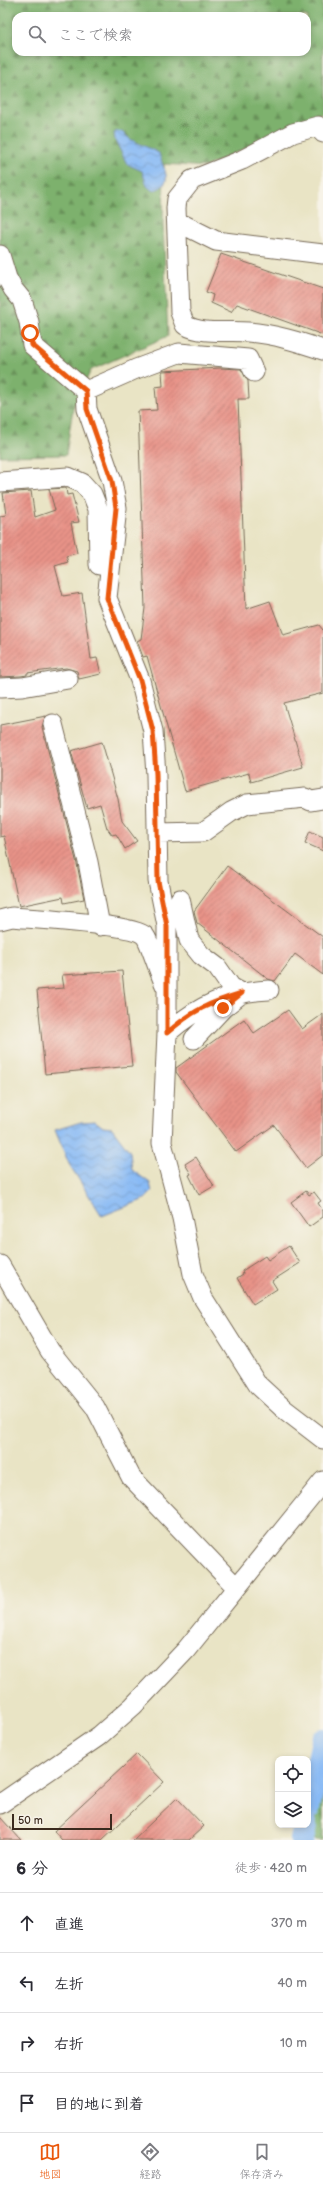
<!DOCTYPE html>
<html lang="ja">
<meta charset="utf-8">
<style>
:root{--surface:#fff;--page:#f7f7f7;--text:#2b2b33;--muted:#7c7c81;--line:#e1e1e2;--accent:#ea580c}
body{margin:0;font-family:"Balsamiq Sans","Klee One",sans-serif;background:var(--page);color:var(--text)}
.controls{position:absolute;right:12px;bottom:12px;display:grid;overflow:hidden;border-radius:8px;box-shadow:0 2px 6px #0003}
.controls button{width:36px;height:36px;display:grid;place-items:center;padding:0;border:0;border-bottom:1px solid var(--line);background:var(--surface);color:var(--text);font:20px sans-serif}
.scale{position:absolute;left:12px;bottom:10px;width:100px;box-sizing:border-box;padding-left:4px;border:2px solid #3b2a1e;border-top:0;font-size:11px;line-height:14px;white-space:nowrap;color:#3b2a1e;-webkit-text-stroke:3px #f7f3e8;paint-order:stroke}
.stop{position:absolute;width:12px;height:12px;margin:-9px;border:3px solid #ea580c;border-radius:50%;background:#fff}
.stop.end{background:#ea580c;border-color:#fff;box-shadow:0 1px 4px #0008}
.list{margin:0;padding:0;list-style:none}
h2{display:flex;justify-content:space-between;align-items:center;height:52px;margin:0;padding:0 16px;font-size:17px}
h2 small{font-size:13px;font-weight:400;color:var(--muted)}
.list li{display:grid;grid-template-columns:26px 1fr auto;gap:12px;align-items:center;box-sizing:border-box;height:60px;padding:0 16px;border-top:1px solid var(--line)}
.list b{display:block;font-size:15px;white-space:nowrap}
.list em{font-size:13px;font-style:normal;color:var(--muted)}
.icon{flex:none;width:22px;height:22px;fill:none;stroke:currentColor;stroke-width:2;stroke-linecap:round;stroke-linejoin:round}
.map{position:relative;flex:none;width:323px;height:1840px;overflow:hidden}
.search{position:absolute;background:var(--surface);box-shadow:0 2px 6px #0003;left:12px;right:12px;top:12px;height:44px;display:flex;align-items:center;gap:10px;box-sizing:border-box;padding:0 14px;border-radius:12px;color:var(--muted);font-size:15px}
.sheet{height:292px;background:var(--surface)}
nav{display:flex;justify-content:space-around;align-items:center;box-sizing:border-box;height:56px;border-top:1px solid var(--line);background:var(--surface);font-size:11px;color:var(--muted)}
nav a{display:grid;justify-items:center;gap:2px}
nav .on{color:var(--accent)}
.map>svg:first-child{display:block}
.forest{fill:url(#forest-firs);stroke:#5c6e46;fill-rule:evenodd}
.water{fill:url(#water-waves);stroke:#62728a}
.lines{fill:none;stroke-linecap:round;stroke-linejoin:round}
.river{stroke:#88baf5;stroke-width:24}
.building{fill:url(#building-hatch)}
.minor-casing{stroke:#786b58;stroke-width:21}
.minor{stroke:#fff;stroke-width:19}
.route{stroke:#ea580c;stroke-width:5}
</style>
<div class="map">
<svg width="323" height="1840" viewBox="0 0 323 1840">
<defs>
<pattern id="forest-firs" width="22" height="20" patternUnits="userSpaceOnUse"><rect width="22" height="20" fill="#7db16d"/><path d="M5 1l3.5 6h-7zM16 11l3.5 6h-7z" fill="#689059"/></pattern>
<pattern id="water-waves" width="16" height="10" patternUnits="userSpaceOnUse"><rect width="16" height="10" fill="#88baf5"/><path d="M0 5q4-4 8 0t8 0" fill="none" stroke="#7097c6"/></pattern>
<pattern id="building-hatch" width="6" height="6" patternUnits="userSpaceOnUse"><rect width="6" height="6" fill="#e89388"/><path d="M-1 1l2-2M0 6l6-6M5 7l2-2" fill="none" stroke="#bd786f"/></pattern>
</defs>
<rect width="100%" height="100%" fill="#f7f3e8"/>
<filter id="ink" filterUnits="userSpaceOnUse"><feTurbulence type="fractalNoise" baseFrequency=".025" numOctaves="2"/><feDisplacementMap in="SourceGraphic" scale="8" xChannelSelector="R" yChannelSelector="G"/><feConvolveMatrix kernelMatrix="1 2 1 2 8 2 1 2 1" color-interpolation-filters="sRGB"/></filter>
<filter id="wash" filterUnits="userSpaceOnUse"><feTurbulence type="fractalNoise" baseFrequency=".012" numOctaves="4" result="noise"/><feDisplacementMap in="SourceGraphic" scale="16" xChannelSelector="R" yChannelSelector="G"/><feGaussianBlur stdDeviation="0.9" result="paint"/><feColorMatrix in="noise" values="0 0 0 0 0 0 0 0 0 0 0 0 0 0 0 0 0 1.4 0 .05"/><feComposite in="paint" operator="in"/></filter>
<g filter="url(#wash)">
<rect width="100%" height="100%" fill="#e9e4c5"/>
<path class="forest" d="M0,0H323V112L205,167L164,164L163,225L168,336L91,370L73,408L66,455L0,456ZM16,16H307V52H16Z
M323,1782V1840H310Z"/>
<path class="water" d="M117,131L122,132L130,139L159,153C163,170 176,183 153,191L147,186L142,171L127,164L115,140L114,133Z
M95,1121L103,1127L112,1128L130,1152L132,1170L150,1183L152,1192L145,1199L102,1216L69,1164L55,1130L81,1122Z"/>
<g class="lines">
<path class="river" d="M308,1808L323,1741
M302,1840L305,1825"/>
</g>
<g id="blocks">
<path class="building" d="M221,254L323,289V335L237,304L231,312L211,303L213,295L206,292Z
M220,368L241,369L248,381L249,399H238L246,609L270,601L283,635L319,625L323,630V693L284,703L303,767L251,782L249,773L185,791L147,656L143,657L137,641L141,639L145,608L138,411L157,410L155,387L163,386L162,371Z
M66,488L67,495L72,494L79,522L71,523L77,553L66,556L68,562L55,566L63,596L82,593L91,659L97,658L101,674L79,679L77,671L66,668L27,673V675L21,676L0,677V516L6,515L3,493L31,491L35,517L55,510L49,489Z
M46,716L42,727L77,864L84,899L64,903L63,897L19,906L4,836L0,837V725Z
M102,742L118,799L122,821L137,841L125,849L116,834L112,835L107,828L100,804L87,808L71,751Z
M310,831L323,837V851L305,843Z
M227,866L323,937V975L295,954L275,981L268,979L197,923L194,911Z
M122,971L132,1066L45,1074L37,990L64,988L62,975Z
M288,1010L302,1029L323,1014V1155L306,1168L274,1125L236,1152L176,1072V1068L244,1019L254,1033Z
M196,1157L214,1186L199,1195L189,1175L191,1174L185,1164Z
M306,1191L309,1195L314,1192L321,1201L318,1203L323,1211V1217L309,1227L291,1202Z
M289,1246L300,1263L272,1281L277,1289L253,1304L237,1278L243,1274L242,1271L265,1256L268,1260Z
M137,1754L164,1782L102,1840H62L54,1831Z
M177,1798L204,1826L189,1840H133Z
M0,1817L21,1840H0Z"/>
</g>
</g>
<g filter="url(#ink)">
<use href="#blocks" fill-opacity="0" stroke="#786b58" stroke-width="1"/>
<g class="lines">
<g class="minor-casing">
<path id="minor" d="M323,133L318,126L293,133L242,160L192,180L177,199L176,208L180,312L185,325C203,335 227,330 248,332C274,334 299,342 323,350
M178,222L216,241L323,254
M0,255L7,278L13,289L22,300L29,322L32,345L86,391L87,409L112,481L117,508L107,598L140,680L153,731L156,775L158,881L167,926V1033L162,1143L182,1218L193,1274L203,1298L258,1385L284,1409L323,1439
M86,391L136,369L179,353L248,359L254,372
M0,482L68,477L82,483L92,494L98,509L99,565
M0,688L22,687L68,679
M53,724L88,862L100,926
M157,833L203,832L231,812L247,804L305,798L311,801L323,799
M180,899L189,940L201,955L217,967L231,987L242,993L223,1008L194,1039
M0,920L12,917C33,919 134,924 145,936C150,942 160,976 166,987
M167,1033C198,1006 228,992 269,990
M0,1265L50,1351L95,1407L131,1477L236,1587
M0,1804L99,1736L133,1706L186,1650L323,1481"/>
</g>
<use href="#minor" class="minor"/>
</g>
</g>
<g class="lines" filter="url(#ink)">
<path class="route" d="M30,333L32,345L86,391L87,409L112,481L116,508L107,598L140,680L153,731L156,774L158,881L167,926V1033C193,1010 209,1003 242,993L223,1008"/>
</g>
</svg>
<div class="controls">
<button><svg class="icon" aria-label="locate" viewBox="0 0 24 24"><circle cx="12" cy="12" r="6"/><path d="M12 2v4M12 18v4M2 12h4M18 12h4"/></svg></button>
<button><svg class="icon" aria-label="layers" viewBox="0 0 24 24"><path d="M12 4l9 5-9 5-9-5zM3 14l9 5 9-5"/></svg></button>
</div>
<div class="scale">50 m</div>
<div class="stop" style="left:30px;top:333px"></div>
<div class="stop end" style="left:223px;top:1008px"></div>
<div class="search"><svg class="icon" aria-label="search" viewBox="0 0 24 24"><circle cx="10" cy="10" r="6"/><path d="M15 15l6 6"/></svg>ここで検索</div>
</div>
<section class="sheet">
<h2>6 分<small>徒歩 · 420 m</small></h2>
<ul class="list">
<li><svg class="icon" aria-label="ahead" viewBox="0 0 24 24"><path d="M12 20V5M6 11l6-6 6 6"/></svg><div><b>直進</b></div><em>370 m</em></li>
<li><svg class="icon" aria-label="left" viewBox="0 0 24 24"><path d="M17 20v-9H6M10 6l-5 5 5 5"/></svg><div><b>左折</b></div><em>40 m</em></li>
<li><svg class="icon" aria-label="right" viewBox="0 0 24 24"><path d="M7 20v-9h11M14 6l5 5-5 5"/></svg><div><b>右折</b></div><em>10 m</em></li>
<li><svg class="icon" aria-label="arrive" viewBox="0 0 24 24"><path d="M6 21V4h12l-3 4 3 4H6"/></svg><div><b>目的地に到着</b></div></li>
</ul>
</section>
<nav>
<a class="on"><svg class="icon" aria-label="map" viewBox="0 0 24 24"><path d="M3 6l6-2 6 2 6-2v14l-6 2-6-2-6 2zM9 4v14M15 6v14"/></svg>地図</a>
<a><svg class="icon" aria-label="directions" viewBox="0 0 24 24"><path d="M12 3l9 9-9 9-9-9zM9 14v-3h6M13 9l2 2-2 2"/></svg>経路</a>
<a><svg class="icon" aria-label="saved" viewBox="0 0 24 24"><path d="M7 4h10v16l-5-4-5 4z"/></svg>保存済み</a>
</nav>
